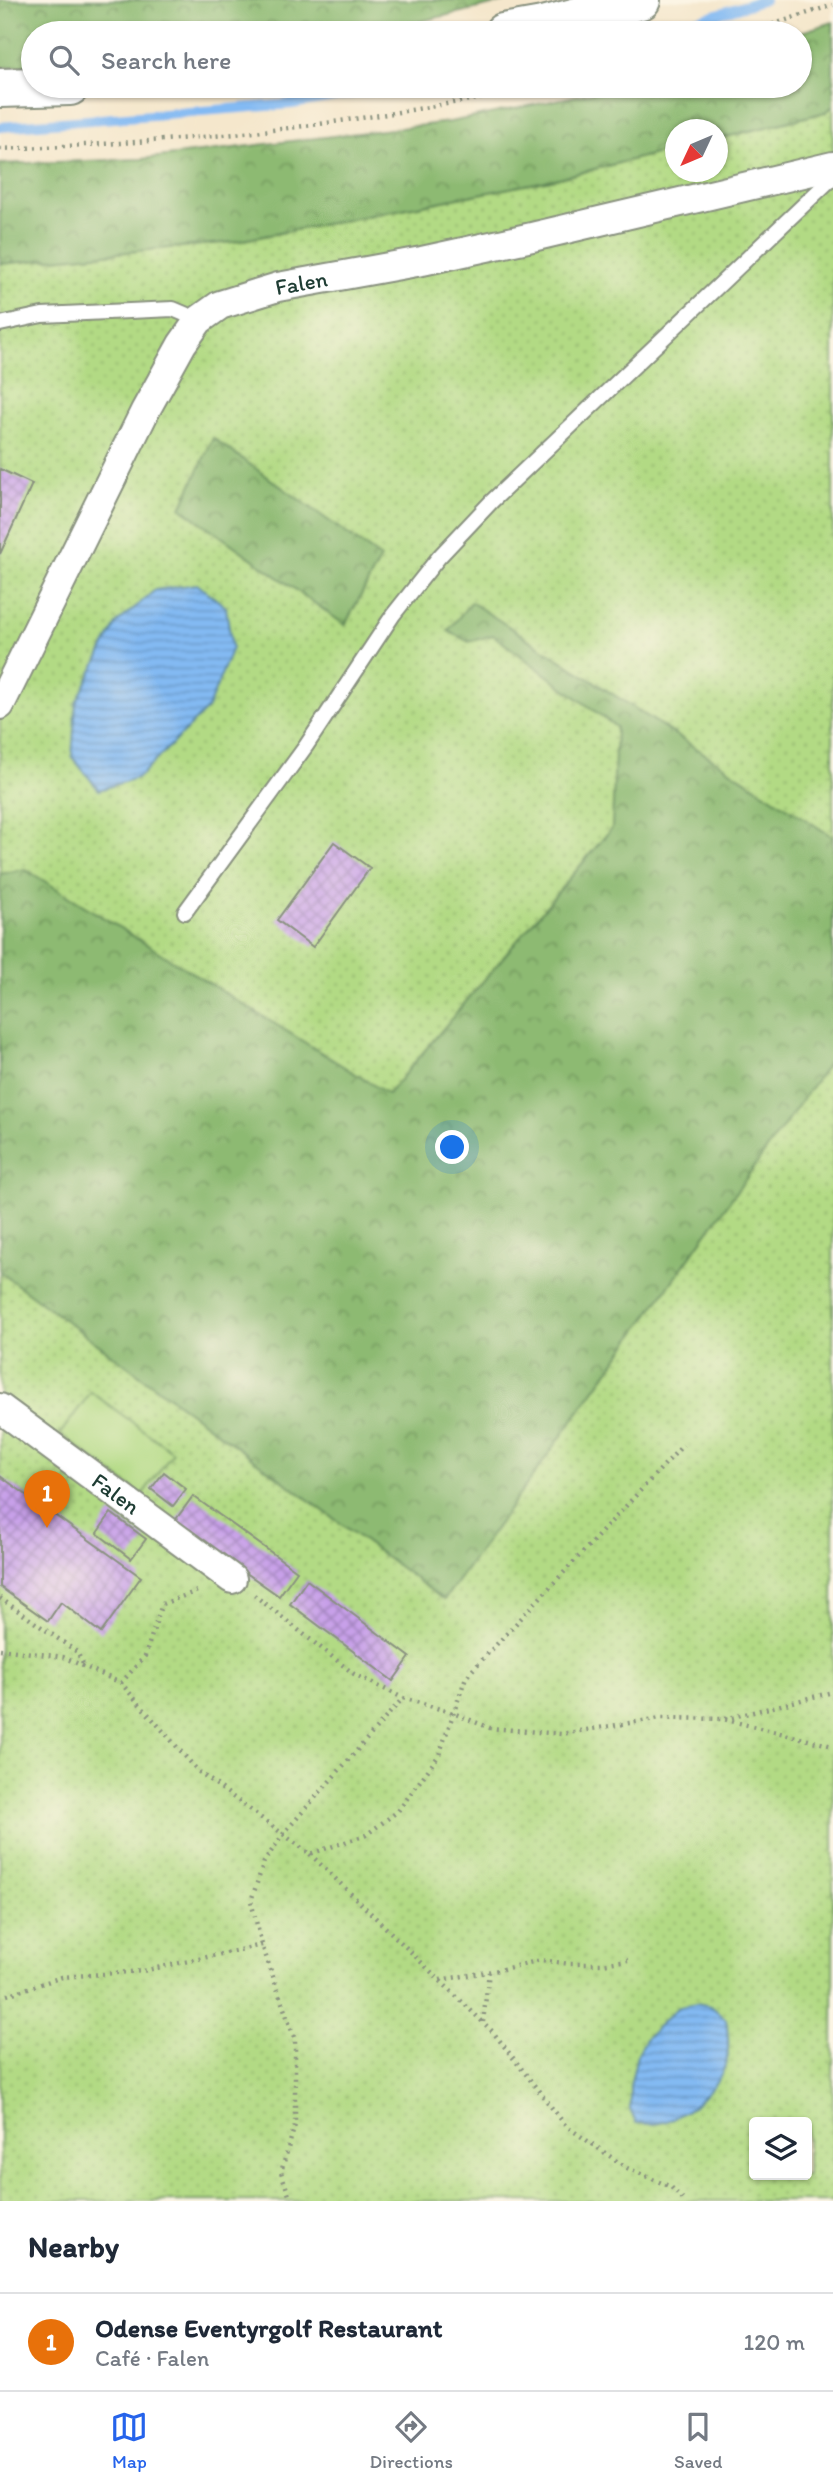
<!DOCTYPE html>
<meta charset="utf-8">
<style>
:root{--surface:#fff;--page:#f2f2f3;--text:#1f2937;--muted:#747a83;--line:#e0e1e3;--accent:#2563eb}
body{margin:0;font-family:Itim,sans-serif;background:var(--page);color:var(--text)}
.controls{position:absolute;right:21px;bottom:21px;display:grid;overflow:hidden;border-radius:7px;box-shadow:0 2px 5px #0004}
.controls button{width:63px;height:63px;display:grid;place-items:center;padding:0;border:0;border-bottom:2px solid var(--line);background:var(--surface);color:var(--text);font:35px sans-serif}
.compass{position:absolute;left:665px;top:119px;width:63px;height:63px;border-radius:50%;background:var(--surface);box-shadow:0 2px 5px #0004;rotate:226deg}
.you{position:absolute;left:453px;top:1148px;width:24px;height:24px;margin:-18px;border:5px solid #fff;border-radius:50%;background:#1a73e8;box-shadow:0 0 0 10px #1a73e833}
.badge{display:grid;place-items:center;width:46px;height:46px;border-radius:50%;background:var(--accent);color:#fff;font-size:23px;font-weight:700}
.pin{position:absolute;translate:-50% -58px;filter:drop-shadow(0 2px 4px #0008)}
.pin::after{content:'';position:absolute;top:37px;width:24px;height:21px;background:inherit;clip-path:polygon(0 0,100% 0,50% 100%)}
.list{margin:0;padding:0;list-style:none}
h2{display:flex;justify-content:space-between;align-items:center;height:91px;margin:0;padding:0 28px;font-size:30px}
h2 small{font-size:23px;font-weight:400;color:var(--muted)}
.list li{display:grid;grid-template-columns:46px 1fr auto;gap:21px;align-items:center;box-sizing:border-box;height:98px;padding:0 28px;border-top:2px solid var(--line)}
.list b{display:block;font-size:26px;white-space:nowrap}
.list p{margin:0;font-size:23px;white-space:nowrap;color:var(--muted)}
.list em{font-size:23px;font-style:normal;color:var(--muted)}
.icon{flex:none;width:38px;height:38px;fill:none;stroke:currentColor;stroke-width:2;stroke-linecap:round;stroke-linejoin:round}
.map{position:relative;flex:none;width:833px;height:2201px;overflow:hidden}
.search{position:absolute;background:var(--surface);box-shadow:0 2px 5px #0004;left:21px;right:21px;top:21px;height:77px;display:flex;align-items:center;gap:18px;box-sizing:border-box;padding:0 24px;border-radius:38px;color:var(--muted);font-size:26px}
.sheet{height:189px;background:var(--surface)}
nav{display:flex;justify-content:space-around;align-items:center;box-sizing:border-box;height:98px;border-top:2px solid var(--line);background:var(--surface);font-size:19px;color:var(--muted)}
nav a{display:grid;justify-items:center;gap:4px}
nav .on{color:var(--accent)}
.map>svg:first-child{display:block}
.grass{fill:url(#grass-dots);stroke:#688c5c;stroke-width:2;fill-rule:evenodd}
.forest{fill:url(#forest-crowns);stroke:#567c53;stroke-width:2}
.pitch{fill:#b2da84;stroke:#688c5c;stroke-width:2}
.water{fill:url(#water-rules);stroke:#517c94;stroke-width:2}
.lines{fill:none;stroke-linecap:round;stroke-linejoin:round}
.stream{stroke:#83baf3;stroke-width:10}
.building{fill:url(#building-cross-hatch)}
.lane-casing{stroke:#8a9280;stroke-width:18}
.street-casing{stroke:#8a9280;stroke-width:32}
.secondary-casing{stroke:#8a9280;stroke-width:42}
.path{stroke:#8a9280;stroke-width:4.5;stroke-dasharray:2 5;stroke-linecap:butt}
.lane{stroke:#fff;stroke-width:14}
.street{stroke:#fff;stroke-width:28}
.secondary{stroke:#fff;stroke-width:38}
.labels{text-anchor:middle;dominant-baseline:central;stroke-width:7;stroke-linejoin:round;paint-order:stroke}
.street-label{font-size:23px;fill:#1f3d34;stroke:#fcf5e5}
</style>
<div class="map">
<svg width="833" height="2201" viewBox="0 0 833 2201">
<defs>
<pattern id="grass-dots" width="8" height="8" patternUnits="userSpaceOnUse" patternTransform="scale(1.75)"><rect width="8" height="8" fill="#b2da84"/><path d="M2 2h.1M6 6h.1" fill="none" stroke="#99bc73" stroke-width="1.8" stroke-linecap="round"/></pattern>
<pattern id="forest-crowns" width="20" height="18" patternUnits="userSpaceOnUse" patternTransform="scale(1.75)"><rect width="20" height="18" fill="#8dba72"/><path d="M2 6a3 3 0 1 1 6 0M12 15a3 3 0 1 1 6 0" fill="none" stroke="#73985e"/></pattern>
<pattern id="water-rules" width="6" height="5" patternUnits="userSpaceOnUse" patternTransform="scale(1.75)"><rect width="6" height="5" fill="#83baf3"/><path d="M0 2.5h6" fill="none" stroke="#6b98c6"/></pattern>
<pattern id="building-cross-hatch" width="8" height="8" patternUnits="userSpaceOnUse" patternTransform="scale(1.75)"><rect width="8" height="8" fill="#c8a0e9"/><path d="M0 0l8 8M0 8l8-8" fill="none" stroke="#a284be"/></pattern>
</defs>
<rect width="100%" height="100%" fill="#fcf5e5"/>
<filter id="ink" filterUnits="userSpaceOnUse"><feTurbulence type="fractalNoise" baseFrequency=".0143" numOctaves="2"/><feDisplacementMap in="SourceGraphic" scale="14" xChannelSelector="R" yChannelSelector="G"/><feConvolveMatrix kernelMatrix="1 2 1 2 8 2 1 2 1" color-interpolation-filters="sRGB"/></filter>
<filter id="wash" filterUnits="userSpaceOnUse"><feTurbulence type="fractalNoise" baseFrequency=".00686" numOctaves="4" result="noise"/><feDisplacementMap in="SourceGraphic" scale="28" xChannelSelector="R" yChannelSelector="G"/><feGaussianBlur stdDeviation="1.57" result="paint"/><feColorMatrix in="noise" values="0 0 0 0 0 0 0 0 0 0 0 0 0 0 0 0 0 1.4 0 .05"/><feComposite in="paint" operator="in"/></filter>
<g filter="url(#wash)">
<rect width="100%" height="100%" fill="#f5e7cc"/>
<path class="grass" d="M833,106V2201H0V264L233,242L551,180L675,149L676,172H718V139L826,112ZM754,2122H807V2175H754Z"/>
<path class="forest" d="M0,0H514L369,33H33V65L0,68Z
M833,22V106L826,112L718,139V130H676L675,149L551,180L233,242L0,264V164L142,159L450,122L624,86H800V33H798Z
M213,438L381,558L345,625L181,508Z
M471,602L833,837V1057L444,1600L0,1272V874L25,869L388,1094L612,828L616,727L493,635L469,642L448,631Z"/>
<path class="pitch" d="M91,1392L173,1452L142,1495L60,1434Z"/>
<path class="water" d="M197,584L226,607L232,648L208,708L139,777L99,790L72,757L76,703L116,624L155,590Z
M696,2003L711,2006L726,2019C728,2033 730,2049 726,2063C719,2086 691,2111 669,2120C658,2125 647,2124 636,2123L630,2110V2086L637,2055L647,2037L677,2008Z"/>
<g class="lines">
<path class="stream" d="M654,33L764,0
M0,127L292,104L395,86"/>
</g>
<g id="blocks">
<path class="building" d="M0,469L32,484L0,554Z
M334,842L370,868L313,947L277,920Z
M164,1472L186,1489L173,1506L151,1489Z
M0,1476L141,1577L101,1633L61,1602L48,1621L0,1587Z
M193,1496L297,1571L279,1596L174,1522Z
M111,1513L146,1539L131,1559L97,1533Z
M307,1580L410,1657L393,1681L290,1604Z"/>
</g>
</g>
<g filter="url(#ink)">
<use href="#blocks" fill-opacity="0" stroke="#8a9280" stroke-width="2"/>
<g class="lines">
<g class="lane-casing">
<path id="lane" d="M0,324L42,315L173,309L199,320
M185,912L306,746L393,615L439,557L492,501L833,177"/>
</g>
<g class="street-casing">
<g id="street">
<path id="s1" d="M0,705L145,411L182,344L199,320L220,305L278,287L422,261L532,237L833,166"/>
<path id="s2" d="M0,1408L232,1579"/>
</g>
</g>
<g class="secondary-casing">
<path id="secondary" d="M503,33L543,26L641,0
M0,88L70,86"/>
</g>
<path class="path" d="M746,33L833,5
M0,149C94,145 188,140 281,129C371,118 459,102 548,86
M254,1595L354,1674L403,1698L453,1713L490,1728L561,1734L661,1718L723,1719L833,1746
M0,1598L77,1652L84,1666
M0,1649L63,1657L121,1683L199,1772L310,1854L366,1835L398,1811L439,1755L466,1677L683,1445
M121,1683L145,1656L162,1604L200,1590
M725,1719L833,1692
M310,1854L493,2032L566,2126L627,2168L671,2187L684,2201
M440,1980L499,1970L541,1960L570,1964H602L628,1960
M7,1995L62,1977L143,1971L262,1945
M483,2022L489,1972
M291,2201L281,2172L295,2125V2040L262,1945L251,1901L264,1862L284,1833L403,1698"/>
<use href="#lane" class="lane"/>
<use href="#street" class="street"/>
<use href="#secondary" class="secondary"/>
</g>
</g>
<g class="labels">
<g class="street-label">
<text stroke="none"><textPath href="#s1" startOffset="544">Falen</textPath></text>
<text stroke="none"><textPath href="#s2" startOffset="144">Falen</textPath></text>
</g>
</g>
</svg>
<div class="controls">
<button><svg class="icon" aria-label="layers" viewBox="0 0 24 24"><path d="M12 4l9 5-9 5-9-5zM3 14l9 5 9-5"/></svg></button>
</div>
<svg class="compass" viewBox="-18 -18 36 36"><path d="M0-13l5 13h-10z" fill="#e53935"/><path d="M0 13l5-13h-10z" fill="#747a83"/></svg>
<div class="you"></div>
<div class="pin badge" style="left:47px;top:1528px;background:#e8710a">1</div>
<div class="search"><svg class="icon" aria-label="search" viewBox="0 0 24 24"><circle cx="10" cy="10" r="6"/><path d="M15 15l6 6"/></svg>Search here</div>
</div>
<section class="sheet">
<h2>Nearby<small></small></h2>
<ul class="list">
<li><span class="badge" style="background:#e8710a">1</span><div><b>Odense Eventyrgolf Restaurant</b><p>Café · Falen</p></div><em>120 m</em></li>
</ul>
</section>
<nav>
<a class="on"><svg class="icon" aria-label="map" viewBox="0 0 24 24"><path d="M3 6l6-2 6 2 6-2v14l-6 2-6-2-6 2zM9 4v14M15 6v14"/></svg>Map</a>
<a><svg class="icon" aria-label="directions" viewBox="0 0 24 24"><path d="M12 3l9 9-9 9-9-9zM9 14v-3h6M13 9l2 2-2 2"/></svg>Directions</a>
<a><svg class="icon" aria-label="saved" viewBox="0 0 24 24"><path d="M7 4h10v16l-5-4-5 4z"/></svg>Saved</a>
</nav>
